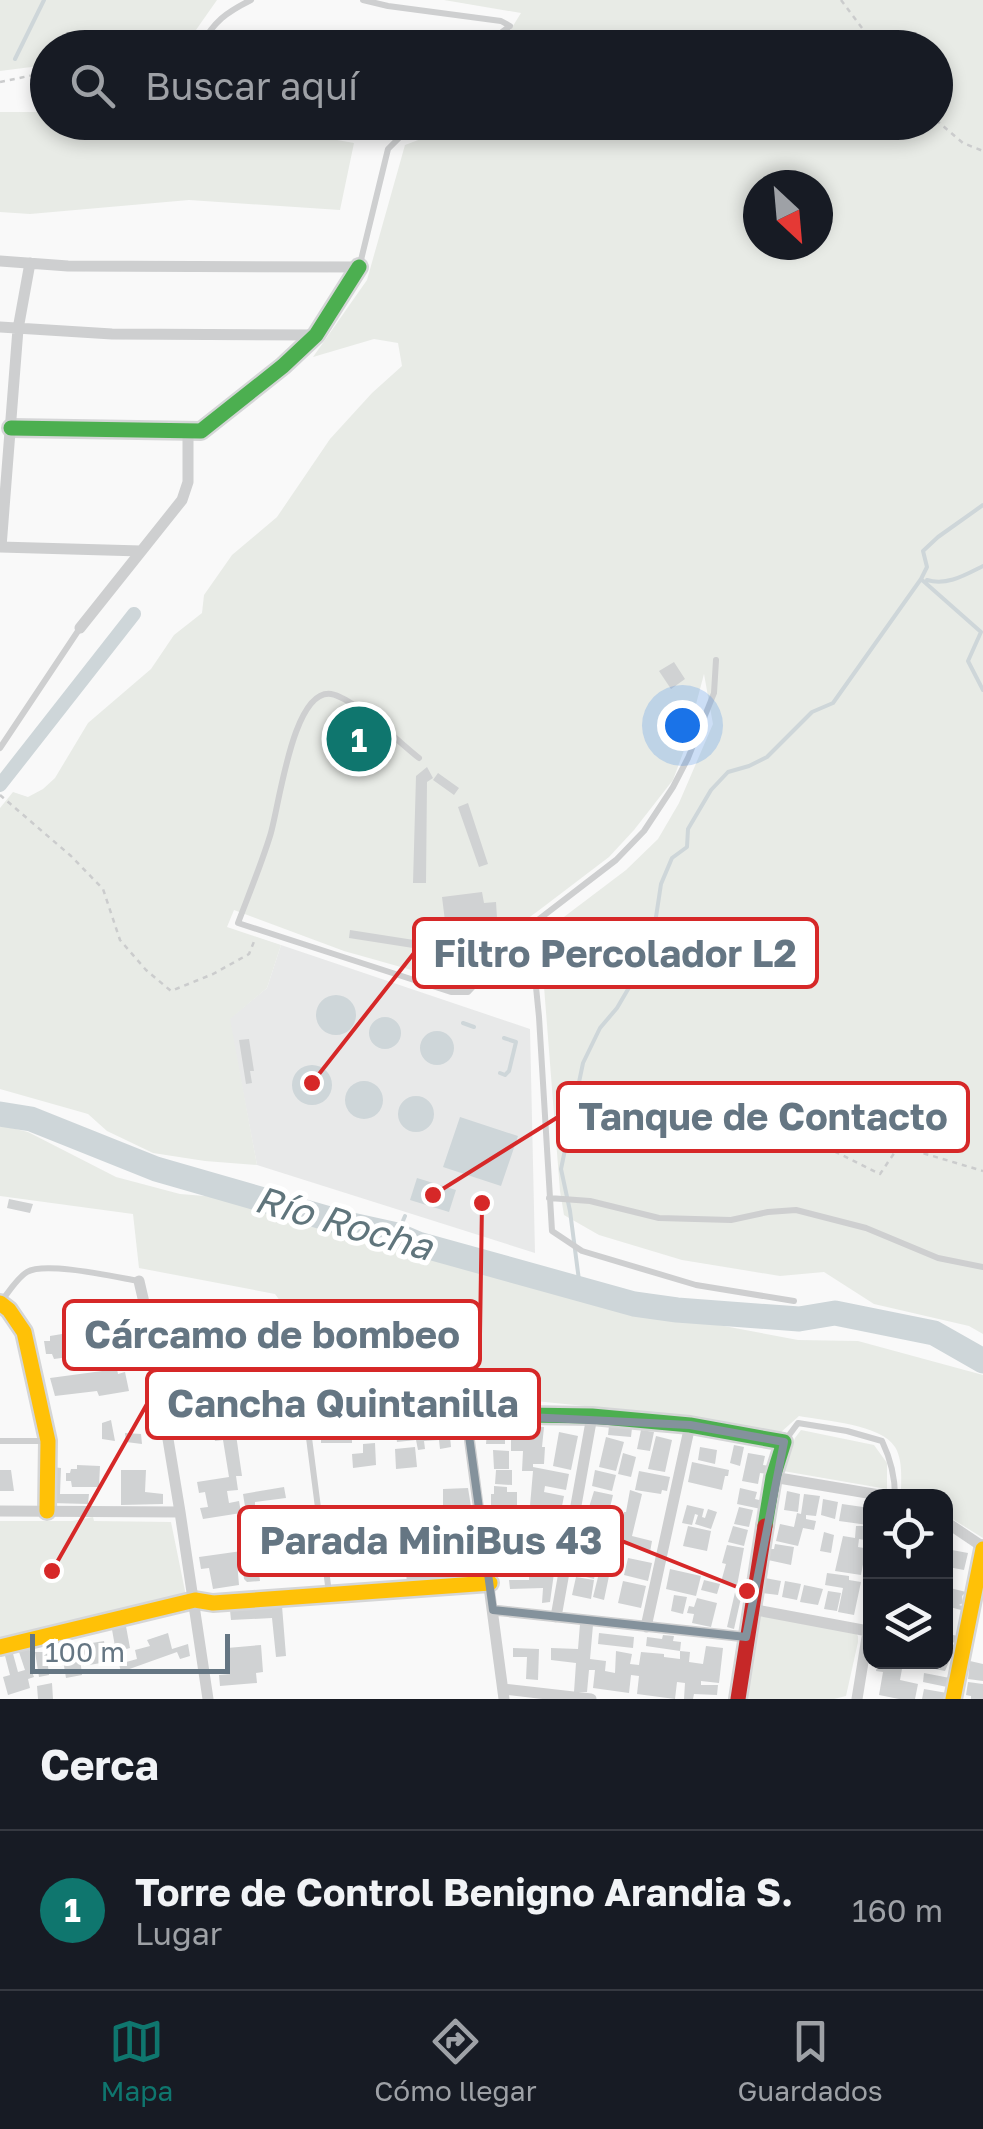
<!DOCTYPE html>
<html lang="es">
<meta charset="utf-8">
<style>
:root{--surface:#171b24;--page:#20242c;--text:#f1f3f6;--muted:#9ea1a6;--line:#363941;--accent:#0f766e}
body{margin:0;font-family:"Golos Text",sans-serif;background:var(--page);color:var(--text)}
.controls{position:absolute;right:30px;bottom:30px;display:grid;overflow:hidden;border-radius:20px;box-shadow:0 5px 15px #0003}
.controls button{width:90px;height:90px;display:grid;place-items:center;padding:0;border:0;border-bottom:2px solid var(--line);background:var(--surface);color:var(--text);font:50px sans-serif}
.compass{position:absolute;left:743px;top:170px;width:90px;height:90px;border-radius:50%;background:var(--surface);box-shadow:0 5px 15px #0003;rotate:154deg}
.scale{position:absolute;left:30px;bottom:25px;width:200px;box-sizing:border-box;padding-left:10px;border:5px solid #657683;border-top:0;font-size:28px;line-height:35px;white-space:nowrap;color:#657683;-webkit-text-stroke:8px #fff;paint-order:stroke}
.you{position:absolute;left:682px;top:725px;width:35px;height:35px;margin:-25px;border:8px solid #fff;border-radius:50%;background:#1a73e8;box-shadow:0 0 0 15px #1a73e833}
.badge{display:grid;place-items:center;width:65px;height:65px;border-radius:50%;background:var(--accent);color:#fff;font-size:32px;font-weight:700}
.pin{position:absolute;translate:-50% -50%;border:5px solid #fff;box-shadow:0 2px 10px #0006}
.list{margin:0;padding:0;list-style:none}
h2{display:flex;justify-content:space-between;align-items:center;height:130px;margin:0;padding:0 40px;font-size:42px}
h2 small{font-size:32px;font-weight:400;color:var(--muted)}
.list li{display:grid;grid-template-columns:65px 1fr auto;gap:30px;align-items:center;box-sizing:border-box;height:160px;padding:0 40px;border-top:2px solid var(--line)}
.list b{display:block;font-size:38px;white-space:nowrap}
.list p{margin:0;font-size:32px;white-space:nowrap;color:var(--muted)}
.list em{font-size:32px;font-style:normal;color:var(--muted)}
.icon{flex:none;width:55px;height:55px;fill:none;stroke:currentColor;stroke-width:2;stroke-linecap:round;stroke-linejoin:round}
.map{position:relative;flex:none;width:983px;height:1699px;overflow:hidden}
.search{position:absolute;background:var(--surface);box-shadow:0 5px 15px #0003;left:30px;right:30px;top:30px;height:110px;display:flex;align-items:center;gap:25px;box-sizing:border-box;padding:0 35px;border-radius:55px;color:var(--muted);font-size:38px}
.sheet{height:290px;background:var(--surface)}
nav{display:flex;justify-content:space-around;align-items:center;box-sizing:border-box;height:140px;border-top:2px solid var(--line);background:var(--surface);font-size:28px;color:var(--muted)}
nav a{display:grid;justify-items:center;gap:5px}
nav .on{color:var(--accent)}
.map>svg:first-child{display:block}
.built{fill:#e8e9e9}
.green{fill:#e8ebe6;fill-rule:evenodd}
.water{fill:#ced6d9}
.lines{fill:none;stroke-linecap:round;stroke-linejoin:round}
.stream{stroke:#ced6d9;stroke-width:4}
.canal{stroke:#ced6d9;stroke-width:14}
.river{stroke:#ced6d9;stroke-width:25}
.building{fill:#d0d2d3}
.fast-casing{stroke:#d5d6d7;stroke-width:20}
.slow-casing{stroke:#d5d6d7;stroke-width:20}
.jam-casing{stroke:#d5d6d7;stroke-width:20}
.path{stroke:#cbcccd;stroke-width:2.5;stroke-dasharray:5 5;stroke-linecap:butt}
.lane{stroke:#cecfd0;stroke-width:6}
.street{stroke:#cecfd0;stroke-width:11}
.fast{stroke:#4caf50;stroke-width:15}
.slow{stroke:#ffc107;stroke-width:15}
.jam{stroke:#c62828;stroke-width:15}
.marked{fill:none;stroke:#84929c;stroke-width:8;stroke-linejoin:round}
.labels{text-anchor:middle;dominant-baseline:central;stroke-width:10;stroke-linejoin:round;paint-order:stroke}
.water-label{font-size:38px;font-style:italic;fill:#60757c;stroke:#fff}
.leader{fill:none;stroke:#d62828;stroke-width:4}
.callout-dot{fill:#d62828;stroke:#fff;stroke-width:4}
.callout{fill:#fff;stroke:#d62828;stroke-width:4}
.callout-label{font-size:38px;text-anchor:middle;font-weight:bold;fill:#657683}
</style>
<div class="map">
<svg width="983" height="1699" viewBox="0 0 983 1699">
<rect width="100%" height="100%" fill="#f9f9f9"/>
<path class="built" d="M281,945L530,1029L535,1253L257,1165L229,1019L267,988Z"/>
<path class="green" d="M0,0H217L184,47L48,48L47,65L0,71Z
M444,0H983V1334L969,1326L874,1304L824,1272L780,1276L682,1260L599,1235L564,1215L560,1191L541,948L552,926L626,870L658,839L679,803L713,724L704,674L683,753L673,780L634,830L609,857L538,911L475,956L460,974L446,978L415,971L344,951L234,910L227,927L281,945L267,988L230,1019L257,1165L205,1161L153,1153L107,1131L88,1114L0,1089V808L13,792L28,797L43,789L55,778L88,723L151,669L174,635L202,613L204,595L232,555L277,517L330,439L372,393L402,366L398,343L374,339L313,357L367,280L405,145L450,128L454,122H936V48L500,47L521,13ZM758,185H818V245H758Z
M0,112H47L48,122L242,123L354,143L340,210L189,200L30,214L0,212Z
M0,1125L28,1132L116,1177L180,1194L230,1198L280,1213L299,1211L335,1228L426,1249L617,1306L798,1340L858,1341L983,1375V1538L946,1515V1496H913L901,1493C901,1479 903,1460 895,1447C881,1424 825,1421 799,1416L780,1433L703,1418L455,1393L376,1357L301,1329L275,1294L139,1268L133,1214L0,1196Z
M801,1430L874,1445L887,1463V1489L783,1471L795,1438Z
M93,1517L94,1521L171,1522L186,1596L0,1640V1521H73Z
M762,1615L854,1631L858,1636V1642L846,1696L834,1699H747L758,1618Z"/>
<path class="water" d="M316 1015a20 20 0 1 1 40 0a20 20 0 1 1-40 0Z
M369 1033a16 16 0 1 1 32 0a16 16 0 1 1-32 0Z
M420 1048a17 17 0 1 1 34 0a17 17 0 1 1-34 0Z
M292 1085a20 20 0 1 1 40 0a20 20 0 1 1-40 0Z
M345 1100a19 19 0 1 1 38 0a19 19 0 1 1-38 0Z
M398 1114a18 18 0 1 1 36 0a18 18 0 1 1-36 0Z
M460,1117L518,1136L501,1186L443,1167Z
M417,1178L456,1190L449,1212L410,1200Z"/>
<g class="lines">
<path class="stream" d="M15,59L44,0
M921,579L981,632L968,661L983,690
M927,580C947,586 965,575 983,566
M463,1023L474,1027
M500,1073L505,1075L509,1071L516,1042L504,1038
M397,1235L405,1216
M580,1288L570,1211L561,1169L583,1063L600,1028L617,1008L651,950L661,884L672,858L687,847L688,829L711,790L728,772L749,766L767,757L812,712L833,703L921,579L927,567L923,551L938,537L983,505"/>
<path class="canal" d="M0,785L134,614"/>
<path class="river" d="M0,1114L31,1119L156,1169L347,1224L397,1235L418,1244L634,1304L677,1310L799,1319L835,1313L934,1333L983,1361"/>
</g>
<path class="building" d="M674,662L685,679L671,689L659,671Z
M357,727L363,728L367,733V740L361,744L359,752L353,750L354,743L351,739V732Z
M427,767L433,778L427,782L426,883H413L416,776Z
M438,773L459,788L454,795L433,780Z
M468,803L488,864L479,867L458,807Z
M482,892L484,903L496,902L497,918L486,919L487,932L447,937L442,897Z
M350,930L414,940L413,948L349,938Z
M249,1039L254,1071H250L252,1083L246,1084L239,1040Z
M9,1199L33,1204L30,1213L7,1208Z
M62,1334L63,1337H68L69,1345H74L76,1356L54,1359L52,1354H46L44,1341H50V1336Z
M224,1364L230,1396L255,1393L256,1401L251,1402L253,1419L234,1421L242,1476H236L238,1490L227,1491L229,1503L239,1501L241,1513L203,1519L200,1508L208,1507L205,1492L199,1493L197,1482L229,1477L223,1440L215,1441L206,1396L186,1399L183,1371Z
M117,1369L118,1374L125,1372L129,1391L99,1396L97,1391L55,1396L50,1378Z
M411,1405L414,1428L449,1426L451,1447L440,1449L439,1440L424,1441L425,1449L418,1450L416,1440L397,1442L392,1407Z
M111,1420L115,1441L102,1439V1423Z
M321,1422L352,1425V1443H321Z
M521,1425L544,1427L542,1447H545L544,1464H533V1467L569,1474L566,1490L545,1486L544,1492L564,1496L561,1511L530,1506L533,1471H522L523,1451H511V1438H520Z
M609,1426L632,1428L631,1437L608,1435Z
M641,1430L654,1432L650,1451L637,1449Z
M487,1431L505,1432V1444H486Z
M559,1432L578,1436L571,1470L553,1466Z
M125,1433L141,1434L142,1444L126,1442Z
M656,1436L672,1440L665,1472L648,1469Z
M606,1437L624,1442L616,1471L599,1467Z
M375,1443L376,1465L353,1468L352,1454L363,1453V1444Z
M734,1445L744,1447L740,1466L730,1463Z
M415,1447L417,1467L396,1469L395,1449Z
M700,1447L717,1450L715,1464L698,1460Z
M493,1450L509,1451V1469H494Z
M623,1453L636,1457L631,1477L618,1474Z
M748,1453L765,1456L763,1465L770,1466L768,1474L760,1473L758,1484L742,1481Z
M692,1462L729,1470L728,1476H725L722,1490L688,1482Z
M77,1465L100,1466L99,1487H72L71,1481H66V1473H70L71,1469H77Z
M52,1467L61,1468L60,1494H89L88,1504L51,1503Z
M0,1470H11L14,1491H0Z
M121,1470H146L145,1492L163,1494V1504L121,1505Z
M496,1470H512V1485L495,1484Z
M595,1470L616,1475L612,1491L592,1486Z
M639,1471L670,1477L667,1491L662,1490L661,1494L635,1490Z
M494,1486L507,1487V1492H517V1531H501L500,1514H491V1494H494Z
M284,1487L286,1498L255,1502V1508L275,1505L278,1515L264,1517V1512L258,1513L262,1542L251,1544L243,1494Z
M468,1488L474,1525L456,1527L454,1513L443,1514V1489Z
M740,1488L757,1492L755,1499L763,1501L761,1509L737,1504Z
M630,1490L642,1494L632,1536L652,1541L650,1552L603,1538L599,1556L578,1552L583,1529L604,1533V1531L583,1527L594,1491L613,1495L608,1516L622,1519L624,1512H626Z
M787,1491L800,1494L798,1512L784,1510Z
M804,1494L820,1496L816,1516L806,1515V1519L816,1521L814,1530L803,1528L798,1546L776,1541L780,1524L794,1527L797,1513L801,1514Z
M823,1499L838,1502L835,1519L821,1515Z
M842,1504L870,1508L868,1525L839,1521Z
M687,1505L704,1509L702,1517L705,1518L708,1509L717,1512L711,1529L695,1524L698,1515L695,1514L692,1525L682,1523Z
M739,1507L753,1510L749,1527L734,1524Z
M688,1526L711,1531L707,1551L683,1546Z
M733,1526L748,1530L744,1546L728,1542Z
M856,1526H864V1531L870,1532V1541L859,1539L858,1547L870,1549L869,1560L864,1559L861,1575L835,1571L843,1536L855,1538Z
M824,1532L834,1535L831,1553L820,1551Z
M430,1544L432,1557L455,1555L458,1578L407,1582L403,1548Z
M775,1544L794,1547L791,1565L768,1560L770,1549H774Z
M727,1545L744,1548L737,1586L721,1582L726,1564L722,1563Z
M256,1549L260,1581L247,1582L244,1579L242,1561L237,1562L239,1585L213,1589L209,1568L201,1569L199,1557Z
M952,1550L968,1553L964,1570L948,1567Z
M582,1556L598,1560L594,1579L578,1575Z
M628,1558L652,1563L648,1581L624,1575Z
M529,1568L554,1573L550,1602L542,1603L543,1588L510,1589L509,1580H529Z
M670,1569L701,1576L696,1596L666,1589Z
M599,1573L609,1576L604,1600L593,1597Z
M827,1573L849,1576V1580L861,1582L854,1615L838,1612L843,1588L825,1585Z
M576,1577L594,1580L591,1599L572,1595Z
M765,1578L781,1581L778,1595L762,1593Z
M704,1580L720,1584L717,1594L701,1590Z
M623,1581L646,1586L641,1608L618,1603Z
M785,1581L801,1584L797,1600L782,1597Z
M804,1585L823,1589L818,1605L800,1602Z
M946,1587L966,1592L962,1596L963,1603L959,1605L962,1606L961,1610L946,1606Z
M736,1588L743,1589L734,1629L727,1627Z
M828,1591L841,1593L837,1611L824,1609Z
M674,1595L687,1597L683,1614L671,1611Z
M697,1598L717,1603L711,1627L692,1623L694,1614L687,1613L689,1606L694,1607Z
M282,1606L286,1656L276,1657L272,1618L231,1620L230,1610Z
M125,1621L130,1648L116,1652L111,1624Z
M580,1624L593,1625L590,1659L606,1661L605,1671L615,1673L616,1651L632,1654L630,1664L639,1665L641,1652L664,1654V1657L680,1659V1651L646,1646L647,1637L662,1639L663,1635L674,1636L673,1641L681,1642L680,1651L690,1652L689,1662L703,1664L706,1646L723,1648L719,1683L701,1681V1685H718L717,1695L694,1694L693,1699H684L685,1683L677,1682L675,1699L637,1694L639,1676L631,1675L629,1693L593,1688L595,1670H589L587,1692H574L576,1663L551,1660V1648L578,1649Z
M168,1633L172,1649L188,1644L190,1656L180,1659L177,1652L121,1672L119,1664L137,1659L135,1650L150,1646L147,1640Z
M599,1633L634,1637L633,1648L598,1644Z
M946,1633L957,1636L956,1643L951,1642L950,1644L955,1645L954,1653L946,1651Z
M104,1641L107,1662L83,1666L80,1645Z
M261,1645L263,1672L256,1673L257,1683L220,1686L219,1675L230,1674L227,1648Z
M54,1646L59,1664L48,1666L49,1675L39,1677L35,1652H45L44,1649Z
M29,1647L34,1667L31,1669L34,1677L28,1679L30,1688L8,1695L3,1677L10,1675L4,1652L12,1650L18,1672L25,1670L18,1649Z
M513,1648L539,1649L538,1680L526,1679L527,1657H513Z
M946,1655L951,1657L945,1671L930,1668L932,1662H946Z
M80,1657L82,1675L66,1678L63,1660Z
M970,1661L983,1664V1681L968,1679Z
M877,1665L902,1669L900,1680L918,1684L915,1699H899L879,1695L883,1672L876,1671Z
M924,1673L950,1678L947,1687L923,1682Z
M968,1682L983,1684V1699H971V1696L966,1695Z
M52,1683L53,1699H38L37,1686Z
M924,1689L947,1693L946,1699H922Z"/>
<g class="lines">
<g class="fast-casing">
<path id="fast" d="M11,428L201,431L283,366L316,335L359,267
M296,1336L333,1355L388,1373L466,1414L592,1416L690,1425L784,1442L773,1477L765,1526"/>
</g>
<g class="slow-casing">
<path id="slow" d="M0,1303L9,1310L24,1332L48,1441L47,1511
M0,1647L195,1600L213,1603L490,1583
M953,1699L983,1549"/>
</g>
<g class="jam-casing">
<path id="jam" d="M738,1699L765,1526"/>
</g>
<path class="path" d="M841,0L877,48
M0,82L48,72
M936,120L963,143L983,151
M0,795L71,856L103,889L120,940L146,970L171,991L213,974L249,954L255,939
M763,1116L880,1174L899,1146L983,1171"/>
<path class="lane" d="M363,0L388,6L501,21L510,26L497,36L433,48
M200,46C215,21 225,13 251,0
M360,264L388,149L401,136L442,126L445,122
M0,748L80,628
M419,758C400,743 352,697 331,694C292,689 279,809 270,836C261,865 249,894 238,923L451,992H468L485,974L495,953L616,860L644,831L673,787L688,758L714,693L716,660
M530,927L539,1017L552,1231L582,1251L696,1285L794,1301
M549,1198L590,1201L659,1218L731,1220L768,1212L796,1210L866,1228L938,1258L983,1267
M1,1302C8,1293 17,1278 27,1272C45,1261 115,1277 138,1281
M296,1337L329,1593
M0,1441H48
M784,1442L798,1423L847,1431L882,1441C891,1460 895,1476 895,1496"/>
<path class="street" d="M0,261L68,266L359,267
M0,327L112,334L316,335
M0,547L141,551
M1,547L18,329L30,263
M80,628L182,500L188,482V431
M139,1281L149,1324L180,1512L208,1699
M466,1414L504,1699
M773,1477L885,1496
M0,1511L180,1512
M946,1522L983,1547
M751,1609L868,1631
M493,1610L746,1637
M556,1617L592,1416
M646,1627L690,1425
M503,1689L591,1699
M857,1699L870,1619"/>
<use href="#fast" class="fast"/>
<use href="#slow" class="slow"/>
<use href="#jam" class="jam"/>
</g>
<path class="marked" d="M466,1414L690,1425L784,1442L746,1637L493,1610Z"/>
<g class="labels">
<g class="water-label">
<text transform="translate(344 1222) rotate(16)">Río Rocha</text>
</g>
</g>
<path class="leader" d="M312 1083L414 953M433 1195L558 1117M482 1203L480 1335M52 1571L147 1404M747 1591L622 1541"/>
<g class="callout-dot">
<circle cx="312" cy="1083" r="10"/>
<circle cx="433" cy="1195" r="10"/>
<circle cx="482" cy="1203" r="10"/>
<circle cx="52" cy="1571" r="10"/>
<circle cx="747" cy="1591" r="10"/>
</g>
<g class="callout">
<rect x="414" y="919" width="403" height="68" rx="10"/>
<rect x="558" y="1083" width="410" height="68" rx="10"/>
<rect x="64" y="1301" width="416" height="68" rx="10"/>
<rect x="147" y="1370" width="392" height="68" rx="10"/>
<rect x="239" y="1507" width="383" height="68" rx="10"/>
</g>
<g class="callout-label">
<text x="615" y="967">Filtro Percolador L2</text>
<text x="763" y="1130">Tanque de Contacto</text>
<text x="272" y="1348">Cárcamo de bombeo</text>
<text x="343" y="1417">Cancha Quintanilla</text>
<text x="431" y="1554">Parada MiniBus 43</text>
</g>
</svg>
<div class="controls">
<button><svg class="icon" aria-label="locate" viewBox="0 0 24 24"><circle cx="12" cy="12" r="6"/><path d="M12 2v4M12 18v4M2 12h4M18 12h4"/></svg></button>
<button><svg class="icon" aria-label="layers" viewBox="0 0 24 24"><path d="M12 4l9 5-9 5-9-5zM3 14l9 5 9-5"/></svg></button>
</div>
<svg class="compass" viewBox="-18 -18 36 36"><path d="M0-13l5 13h-10z" fill="#e53935"/><path d="M0 13l5-13h-10z" fill="#9ea1a6"/></svg>
<div class="scale">100 m</div>
<div class="you"></div>
<div class="pin badge" style="left:359px;top:739px">1</div>
<div class="search"><svg class="icon" aria-label="search" viewBox="0 0 24 24"><circle cx="10" cy="10" r="6"/><path d="M15 15l6 6"/></svg>Buscar aquí</div>
</div>
<section class="sheet">
<h2>Cerca<small></small></h2>
<ul class="list">
<li><span class="badge">1</span><div><b>Torre de Control Benigno Arandia S.</b><p>Lugar</p></div><em>160 m</em></li>
</ul>
</section>
<nav>
<a class="on"><svg class="icon" aria-label="map" viewBox="0 0 24 24"><path d="M3 6l6-2 6 2 6-2v14l-6 2-6-2-6 2zM9 4v14M15 6v14"/></svg>Mapa</a>
<a><svg class="icon" aria-label="directions" viewBox="0 0 24 24"><path d="M12 3l9 9-9 9-9-9zM9 14v-3h6M13 9l2 2-2 2"/></svg>Cómo llegar</a>
<a><svg class="icon" aria-label="saved" viewBox="0 0 24 24"><path d="M7 4h10v16l-5-4-5 4z"/></svg>Guardados</a>
</nav>
